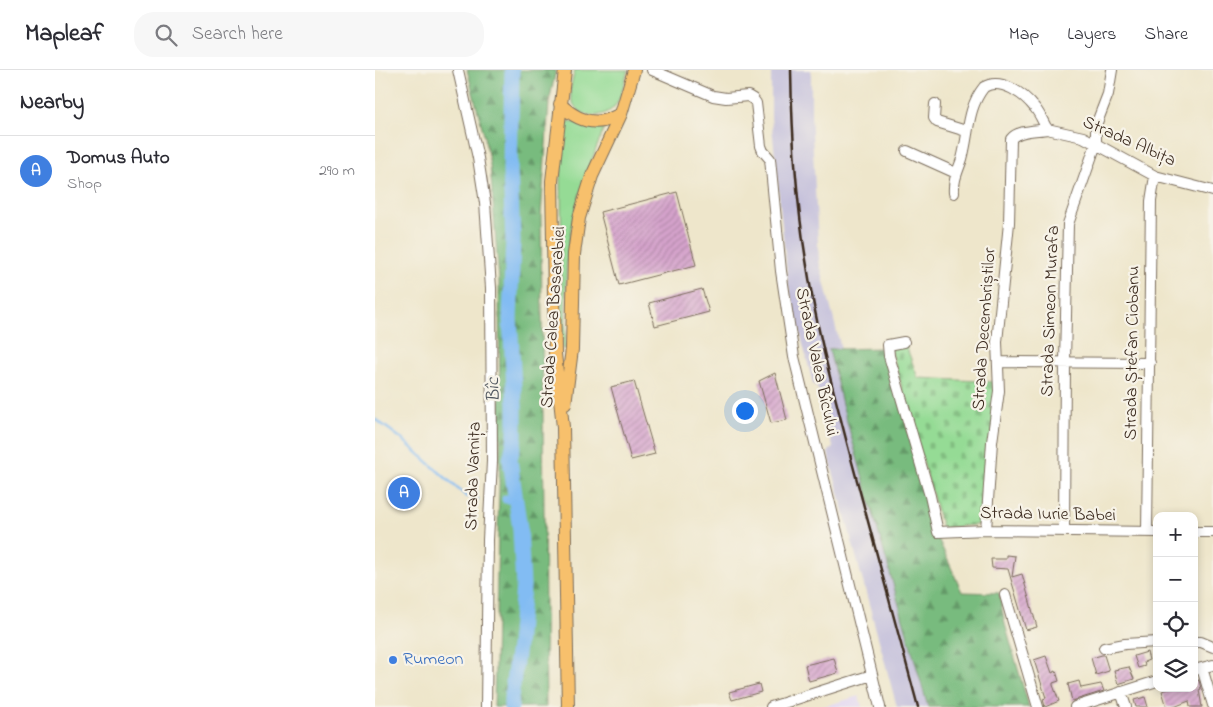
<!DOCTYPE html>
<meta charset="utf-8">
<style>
:root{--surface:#fff;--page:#f7f7f7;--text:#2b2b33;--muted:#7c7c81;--line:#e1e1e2;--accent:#1f6fb2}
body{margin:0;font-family:"Indie Flower",sans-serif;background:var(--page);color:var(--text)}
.controls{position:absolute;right:15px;bottom:15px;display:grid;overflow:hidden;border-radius:10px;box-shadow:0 2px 8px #0003}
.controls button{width:45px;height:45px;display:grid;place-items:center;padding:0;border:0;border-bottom:1px solid var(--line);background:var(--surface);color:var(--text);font:25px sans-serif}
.you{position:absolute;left:369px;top:340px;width:18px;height:18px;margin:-12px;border:4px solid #fff;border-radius:50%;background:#1a73e8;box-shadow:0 0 0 8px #1a73e833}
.badge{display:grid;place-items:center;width:32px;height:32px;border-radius:50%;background:var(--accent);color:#fff;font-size:16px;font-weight:700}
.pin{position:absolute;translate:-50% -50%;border:2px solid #fff;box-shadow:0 1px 5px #0006}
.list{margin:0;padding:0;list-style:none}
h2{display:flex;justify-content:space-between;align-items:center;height:65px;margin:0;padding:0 20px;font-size:21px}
h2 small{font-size:16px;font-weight:400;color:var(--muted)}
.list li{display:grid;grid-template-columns:32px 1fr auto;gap:15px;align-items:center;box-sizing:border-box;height:70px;padding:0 20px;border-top:1px solid var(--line)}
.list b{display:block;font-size:19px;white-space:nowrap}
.list p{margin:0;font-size:16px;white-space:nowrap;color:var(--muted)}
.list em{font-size:16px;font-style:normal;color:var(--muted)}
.icon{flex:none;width:28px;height:28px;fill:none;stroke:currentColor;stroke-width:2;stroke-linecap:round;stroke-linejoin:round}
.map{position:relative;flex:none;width:838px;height:637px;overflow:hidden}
header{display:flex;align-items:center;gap:30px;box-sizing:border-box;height:70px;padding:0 25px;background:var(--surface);border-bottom:1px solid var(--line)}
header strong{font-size:24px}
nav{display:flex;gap:28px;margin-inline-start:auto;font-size:18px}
.search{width:350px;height:45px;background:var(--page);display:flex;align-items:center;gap:12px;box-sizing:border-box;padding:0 18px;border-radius:20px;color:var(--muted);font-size:19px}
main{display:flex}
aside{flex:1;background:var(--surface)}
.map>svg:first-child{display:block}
.built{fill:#e0d4f4}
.railway{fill:#c4c0db}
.grass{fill:#95db95;stroke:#68825a}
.forest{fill:url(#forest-firs);stroke:#5a724e}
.cemetery{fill:url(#cemetery-stones);stroke:#68825a}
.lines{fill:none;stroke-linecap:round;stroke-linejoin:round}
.stream{stroke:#82bcf3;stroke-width:2.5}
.canal{stroke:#82bcf3;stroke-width:9}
.river{stroke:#82bcf3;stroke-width:15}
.building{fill:url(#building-hatch)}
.minor-casing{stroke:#7a6c5b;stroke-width:12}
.major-casing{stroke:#7a6c5b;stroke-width:14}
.minor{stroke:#fff;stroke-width:10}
.major{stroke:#f7c06c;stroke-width:12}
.rail{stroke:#3b2a1e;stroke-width:2.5}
.shop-dot{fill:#3f7fe0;stroke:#f7f3e8;stroke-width:2}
.labels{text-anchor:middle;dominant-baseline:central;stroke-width:4.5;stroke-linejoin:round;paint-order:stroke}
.street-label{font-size:18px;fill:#3b2a1e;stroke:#f7f3e8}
.shop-label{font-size:18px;fill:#366cbe;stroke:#f7f3e8;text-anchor:start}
.water-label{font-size:19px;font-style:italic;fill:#50565e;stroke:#f7f3e8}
</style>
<header>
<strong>Mapleaf</strong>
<div class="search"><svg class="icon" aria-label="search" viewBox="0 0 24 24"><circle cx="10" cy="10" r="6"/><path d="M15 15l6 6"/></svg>Search here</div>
<nav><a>Map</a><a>Layers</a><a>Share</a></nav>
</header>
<main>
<aside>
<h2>Nearby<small></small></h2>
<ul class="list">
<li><span class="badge" style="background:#3f7fe0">A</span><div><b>Domus Auto</b><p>Shop</p></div><em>290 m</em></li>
</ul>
</aside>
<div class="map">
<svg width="838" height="637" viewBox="0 0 838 637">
<defs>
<pattern id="forest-firs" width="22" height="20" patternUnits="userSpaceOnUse" patternTransform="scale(1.25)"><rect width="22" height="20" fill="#78bb7e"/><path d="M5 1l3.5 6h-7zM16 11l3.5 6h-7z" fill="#649867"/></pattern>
<pattern id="cemetery-stones" width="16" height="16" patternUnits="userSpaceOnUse" patternTransform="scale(1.25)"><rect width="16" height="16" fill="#95db95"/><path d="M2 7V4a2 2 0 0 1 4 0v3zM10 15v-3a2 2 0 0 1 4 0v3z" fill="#81bc80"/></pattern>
<pattern id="building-hatch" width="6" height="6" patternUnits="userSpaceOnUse" patternTransform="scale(1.25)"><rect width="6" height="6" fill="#d5a3cc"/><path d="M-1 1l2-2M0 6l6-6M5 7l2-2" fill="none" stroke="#ae85a5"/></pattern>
</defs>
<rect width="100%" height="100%" fill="#f7f3e8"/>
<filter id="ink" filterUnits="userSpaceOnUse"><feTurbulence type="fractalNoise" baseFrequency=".02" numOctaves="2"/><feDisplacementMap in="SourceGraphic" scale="10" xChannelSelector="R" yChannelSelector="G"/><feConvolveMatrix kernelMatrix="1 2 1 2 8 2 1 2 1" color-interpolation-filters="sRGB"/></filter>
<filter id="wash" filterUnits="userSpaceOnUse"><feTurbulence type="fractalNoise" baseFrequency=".0096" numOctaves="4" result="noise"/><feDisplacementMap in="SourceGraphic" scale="20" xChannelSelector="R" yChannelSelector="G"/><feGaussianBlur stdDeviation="1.12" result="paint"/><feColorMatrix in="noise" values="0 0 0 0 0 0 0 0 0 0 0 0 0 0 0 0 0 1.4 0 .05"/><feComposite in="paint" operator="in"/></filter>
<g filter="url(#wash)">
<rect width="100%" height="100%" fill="#eee6cb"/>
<path class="built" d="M484,626L487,637H447Z"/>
<path class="railway" d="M396,0H436V45L444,191L515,473L562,637H522L453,383L458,376L443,319L438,314L413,214L396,47Z"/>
<path class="grass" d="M200,0H253C249,11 247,28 239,37C226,51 200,48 196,27C194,18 198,9 200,0Z
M191,51L229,58C216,93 201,127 195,164C189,201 191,241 191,279H187L186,95Z"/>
<path class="forest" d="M92,0H181L174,32L166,146L171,637H119L125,375L124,211L115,95L108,61Z
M510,278L562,466L587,522L624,523L630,554L654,637H553L467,334L454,279Z"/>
<path class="cemetery" d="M530,273L543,308L623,312L608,454L567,458L516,279Z"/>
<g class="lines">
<path class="stream" d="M0,349L27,369L91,426L103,429"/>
<path class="canal" d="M131,429H140"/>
<path class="river" d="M136,637V628L143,576L148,516L145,459L135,390L140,367V334L135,249L138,170L135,101L137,0"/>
</g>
<g id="blocks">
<path class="building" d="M302,122L321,195L244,215L225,142Z
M327,219L334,242L280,256L274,233Z
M400,303L412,350L396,353L384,311Z
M259,311L280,384L256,390L236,317Z
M631,485L640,486L637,507L647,504L662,557L651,560L633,499L617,498L616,489H631Z
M772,582L774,590L769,592L770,596L763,598L759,586Z
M727,585H729L734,601L721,605L716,588Z
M671,586L677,603L681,601L684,611L678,613V615L684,631L670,637L668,629L671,628L659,590Z
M459,588L463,603L434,611L430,595Z
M754,597L759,609L743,614L739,600Z
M824,610L826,619L824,620L827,637H815L814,631L799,637H792L787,621L798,618H819V612Z
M704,611L706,618L726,614L729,621L697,631L693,614Z
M384,614L386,622L357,630L354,622Z
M770,627L773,637H761L759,630Z"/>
</g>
</g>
<g filter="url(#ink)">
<use href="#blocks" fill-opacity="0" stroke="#7a6c5b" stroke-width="1"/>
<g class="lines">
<g class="minor-casing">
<path id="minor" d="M83,0L103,88L110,133L116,218L117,391L113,470L111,637
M277,0L338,26L351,28L373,26L378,29L381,33L386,76L388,81L395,89L406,201L419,287L505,637
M560,34L559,48L562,52L591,61
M532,81L581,103
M579,123C578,110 583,101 587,89C594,64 592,38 609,17C626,7 649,24 660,38C665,44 668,52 672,59L708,67L780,106L838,121
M529,272L513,275L514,286L555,426L563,462L611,460L782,462
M623,292L775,293
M611,460L617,372L624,321L622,272L634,153L636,69C643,60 661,61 672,59
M689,461L690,292L693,154L721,74V55L733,24L737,0
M772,462L776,131L780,106
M819,462H838
M630,525L663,637
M819,572H826L838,577
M729,578L750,574L782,572
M827,598L838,635
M819,600L838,595
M746,622L751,637
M396,637L497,605
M700,637L782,611"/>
</g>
<g class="major-casing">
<path id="major" d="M190,0L177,111L180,284L188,357L193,637
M185,34C196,45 211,54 228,51C234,50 241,46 246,44
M190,334L197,279L199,184L204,148L217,106L246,44L259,0"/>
</g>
<use href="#minor" class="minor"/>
<use href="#major" class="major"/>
<path class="rail" d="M416,0C417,66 421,131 432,196C442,262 460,327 477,392C499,474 521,555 543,637"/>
</g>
</g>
<circle class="shop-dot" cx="18" cy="590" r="5"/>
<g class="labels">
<g class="street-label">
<text transform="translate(754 72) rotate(24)">Strada Albița</text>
<text transform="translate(676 241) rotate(-88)">Strada Simeon Murafa</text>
<text transform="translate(179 247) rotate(-86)">Strada Calea Basarabiei</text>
<text transform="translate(610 259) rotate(-86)">Strada Decembriștilor</text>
<text transform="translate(758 283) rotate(-89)">Strada Ștefan Ciobanu</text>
<text transform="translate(441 292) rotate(78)">Strada Valea Bîcului</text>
<text transform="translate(99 406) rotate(-88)">Strada Varnița</text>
<text transform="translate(673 445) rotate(1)">Strada Iurie Babei</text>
</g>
<g class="shop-label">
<text x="28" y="590">Rumeon</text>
</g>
<g class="water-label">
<text transform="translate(119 320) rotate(-92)">Bîc</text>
</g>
</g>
</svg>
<div class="controls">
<button>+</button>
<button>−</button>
<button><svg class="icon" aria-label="locate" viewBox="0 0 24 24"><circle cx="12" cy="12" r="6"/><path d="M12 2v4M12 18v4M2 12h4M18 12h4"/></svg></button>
<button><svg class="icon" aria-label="layers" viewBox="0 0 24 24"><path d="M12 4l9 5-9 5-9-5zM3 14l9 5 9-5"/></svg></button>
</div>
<div class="you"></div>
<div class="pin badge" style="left:29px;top:423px;background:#3f7fe0">A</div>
</div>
</main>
